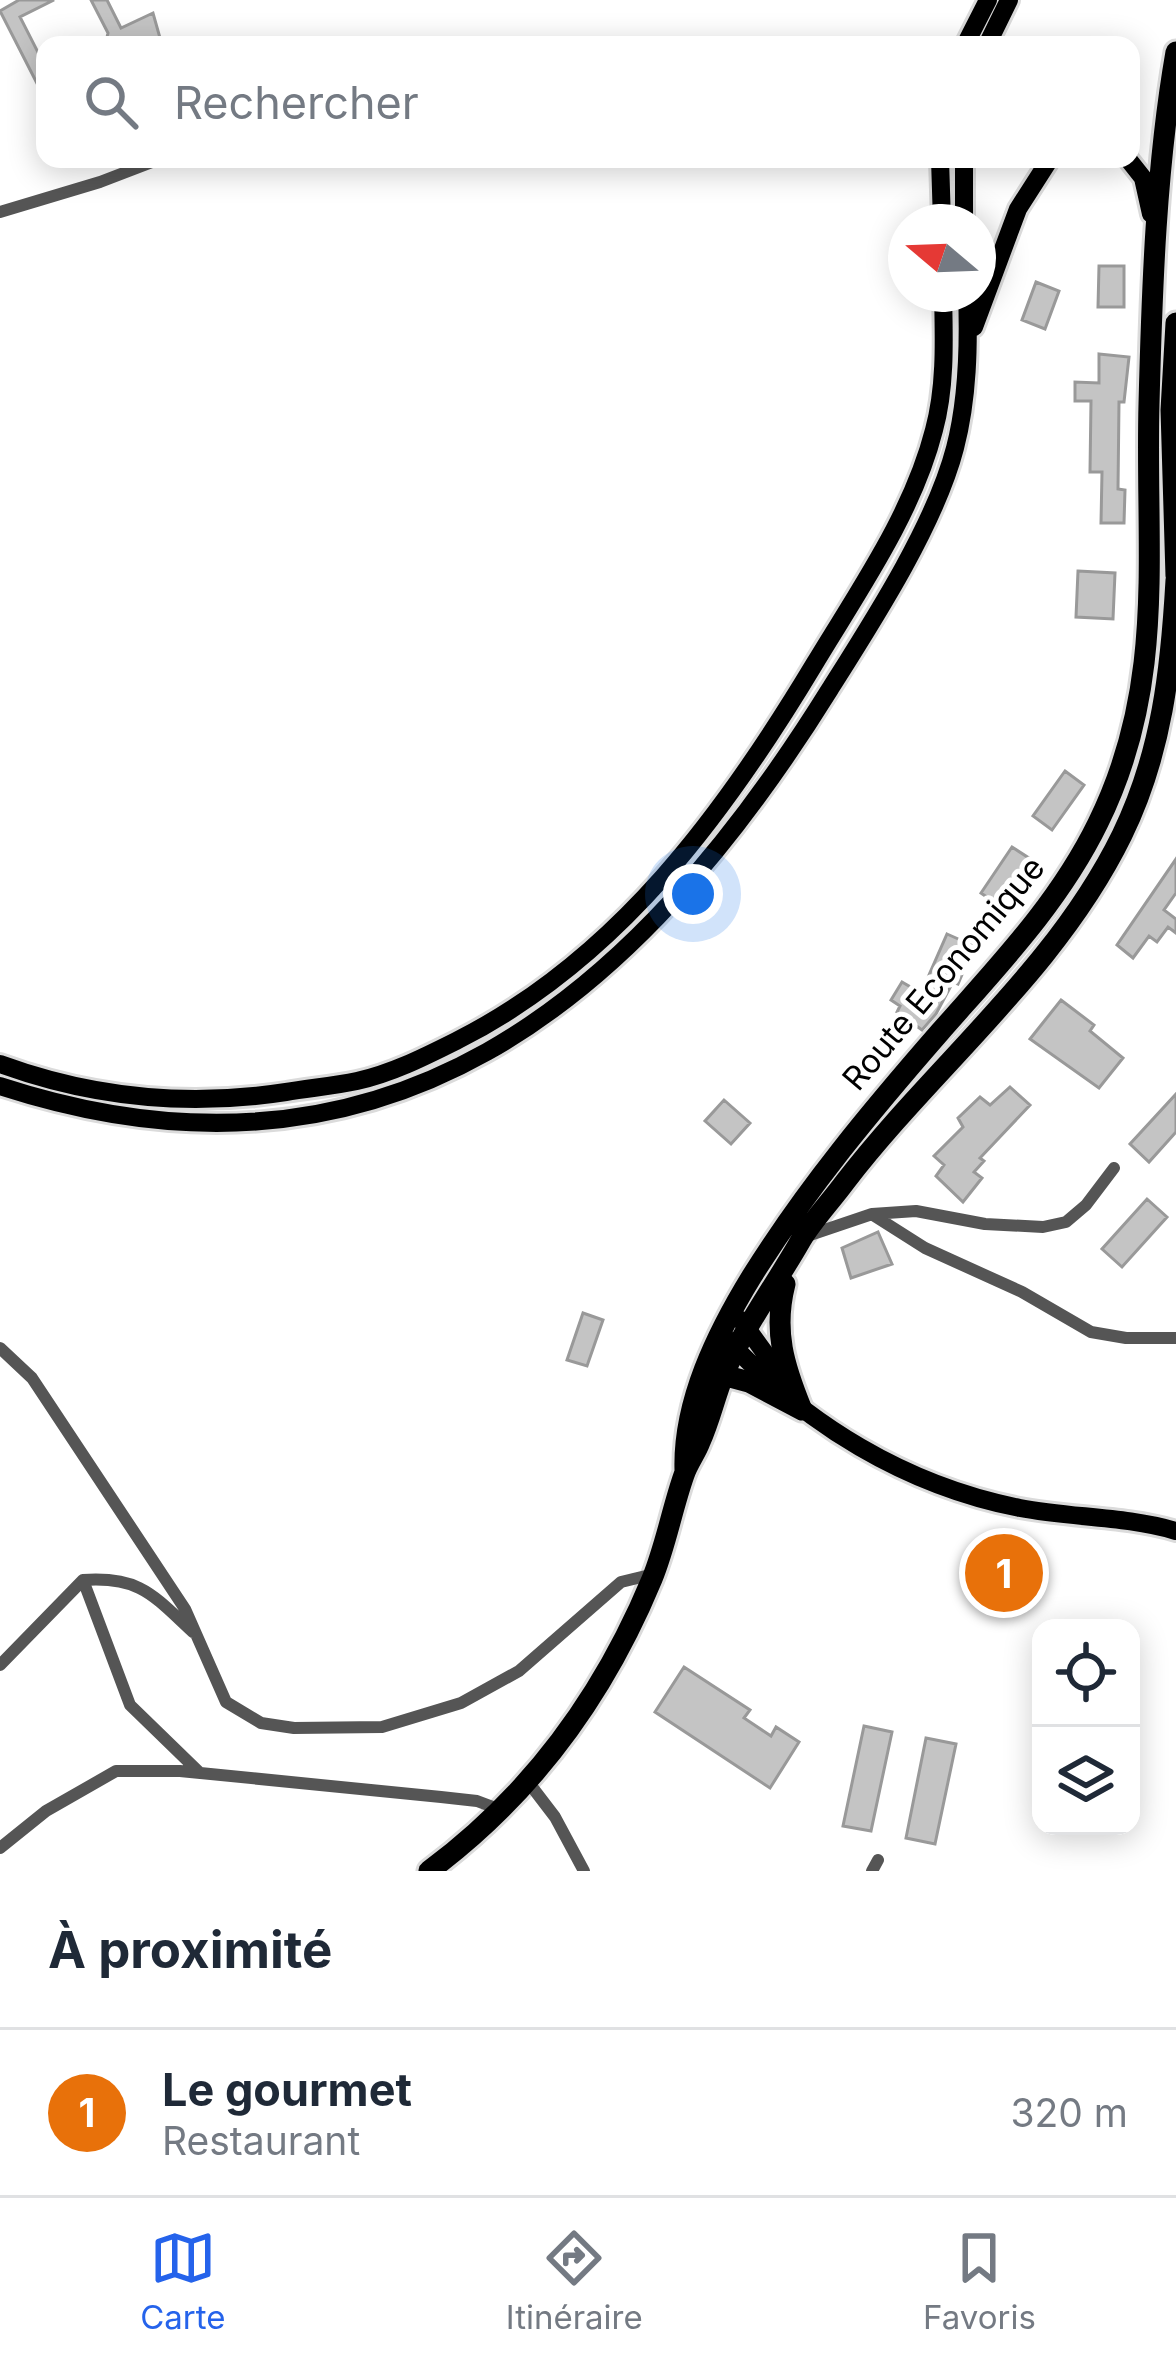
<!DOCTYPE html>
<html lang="fr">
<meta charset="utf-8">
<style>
:root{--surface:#fff;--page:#f2f2f3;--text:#1f2937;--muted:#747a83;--line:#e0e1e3;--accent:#2563eb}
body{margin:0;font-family:Inter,sans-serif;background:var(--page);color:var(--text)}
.controls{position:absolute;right:36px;bottom:36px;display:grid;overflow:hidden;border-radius:24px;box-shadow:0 6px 30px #0003}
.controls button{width:108px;height:108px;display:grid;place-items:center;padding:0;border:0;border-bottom:3px solid var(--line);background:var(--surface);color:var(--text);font:60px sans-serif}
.compass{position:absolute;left:888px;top:204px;width:108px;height:108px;border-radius:50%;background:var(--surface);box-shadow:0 6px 30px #0003;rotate:289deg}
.you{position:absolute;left:693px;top:894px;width:42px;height:42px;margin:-30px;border:9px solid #fff;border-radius:50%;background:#1a73e8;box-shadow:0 0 0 18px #1a73e833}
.badge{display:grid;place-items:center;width:78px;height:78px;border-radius:50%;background:var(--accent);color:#fff;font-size:39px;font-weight:700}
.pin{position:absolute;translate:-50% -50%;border:6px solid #fff;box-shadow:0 3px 12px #0006}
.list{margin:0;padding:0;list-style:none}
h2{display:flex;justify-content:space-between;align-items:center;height:156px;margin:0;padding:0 48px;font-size:51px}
h2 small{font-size:39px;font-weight:400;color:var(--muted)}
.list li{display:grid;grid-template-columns:78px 1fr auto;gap:36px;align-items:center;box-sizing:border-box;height:168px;padding:0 48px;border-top:3px solid var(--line)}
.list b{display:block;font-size:45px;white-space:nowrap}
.list p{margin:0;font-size:39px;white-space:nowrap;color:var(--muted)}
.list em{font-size:39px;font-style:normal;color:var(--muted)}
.icon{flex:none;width:66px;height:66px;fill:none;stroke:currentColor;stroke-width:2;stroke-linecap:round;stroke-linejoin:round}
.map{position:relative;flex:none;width:1176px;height:1871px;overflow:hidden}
.search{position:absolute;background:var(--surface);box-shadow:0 6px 30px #0003;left:36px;right:36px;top:36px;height:132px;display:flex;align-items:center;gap:30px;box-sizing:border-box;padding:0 42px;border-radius:24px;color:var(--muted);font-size:45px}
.sheet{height:324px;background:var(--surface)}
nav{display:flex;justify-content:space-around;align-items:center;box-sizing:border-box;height:168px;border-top:3px solid var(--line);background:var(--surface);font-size:33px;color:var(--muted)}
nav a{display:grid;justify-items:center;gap:6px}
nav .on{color:var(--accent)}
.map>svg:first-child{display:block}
.building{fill:#c4c4c4;stroke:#999;stroke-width:3}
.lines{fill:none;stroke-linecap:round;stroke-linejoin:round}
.primary-casing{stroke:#dbdbdb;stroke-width:24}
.highway-casing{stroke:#dbdbdb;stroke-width:27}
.street{stroke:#555;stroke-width:12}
.primary{stroke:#000;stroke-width:18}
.highway{stroke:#000;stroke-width:21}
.labels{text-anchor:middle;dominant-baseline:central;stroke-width:10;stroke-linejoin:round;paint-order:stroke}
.street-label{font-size:33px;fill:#000;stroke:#fff}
</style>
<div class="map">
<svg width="1176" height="1871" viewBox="0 0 1176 1871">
<rect width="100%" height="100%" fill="#fff"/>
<path class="building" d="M19,0H54L20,17L45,66V99L0,11Z
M91,0H107L121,28L153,13L162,45H105L108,33Z
M1099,266H1124V307H1098Z
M1036,282L1059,291L1045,329L1022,320Z
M1099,354L1129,357L1124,402H1119L1118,489L1125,490L1124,523H1101L1102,472H1090L1091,401H1075V382L1099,383Z
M1078,571L1115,573L1113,619L1076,617Z
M1065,771L1084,785L1052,830L1033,816Z
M1012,847L1032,860L1001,907L981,893Z
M1176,859V893L1164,910L1176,919V933L1168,927L1157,942L1149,936L1133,958L1117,945Z
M947,934L974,946L958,984L953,982L936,1014L922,1030L897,1012L900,1006L891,1000L902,982L921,993Z
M1061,1000L1094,1025L1090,1031L1123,1058L1099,1088L1030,1039Z
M1010,1087L1030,1105L980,1158L984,1161L974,1172L982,1178L963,1202L936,1176L944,1165L934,1156L963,1127L958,1118L980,1097L990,1105Z
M1176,1094V1132L1149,1162L1130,1144Z
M724,1100L750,1123L731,1144L705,1121Z
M1147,1199L1167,1217L1122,1267L1102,1249Z
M878,1232L892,1264L851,1278L842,1248Z
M583,1313L603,1320L587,1366L567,1360Z
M684,1667L750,1710L744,1718L771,1736L776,1727L799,1742L770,1788L655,1712Z
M864,1726L892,1732L871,1831L843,1826Z
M926,1738L956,1744L935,1844L906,1838Z"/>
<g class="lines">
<g class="primary-casing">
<path id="primary" d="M965,45L988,0
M987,45L1009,0
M940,159L942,222
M1128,159L1143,178L1151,214
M964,222V159
M974,327L1018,209L1050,159
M0,1064C93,1098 189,1107 286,1092C309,1088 334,1086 357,1081C393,1073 426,1056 458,1040C618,959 725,813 815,663C859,590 913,513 934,430C946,386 944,338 943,294
M0,1086C386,1212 636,1001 830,689C873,621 935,525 955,448C968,398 969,345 967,294
M741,1320L788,1385
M727,1339C804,1424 907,1486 1020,1508C1072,1518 1125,1516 1176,1531"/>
</g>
<g class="highway-casing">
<path id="highway" d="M1176,323L1171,410L1176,576
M785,1284C773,1331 784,1366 802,1410
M723,1375L749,1382L802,1410
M685,1470C683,1402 717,1333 752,1276C807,1188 872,1110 940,1032C998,966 1059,903 1098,823C1167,683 1145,553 1149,404C1152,287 1156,167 1176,52
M429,1871C530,1796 604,1695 652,1579C666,1545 672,1509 684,1475C688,1463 696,1453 700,1442C710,1420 715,1396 724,1374C744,1327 776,1284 801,1240C813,1220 831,1201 845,1182C935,1065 1056,970 1122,835C1162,753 1171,669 1176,580"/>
</g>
<path class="street" d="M506,45H532
M0,212L100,182L160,159
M873,1215L925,1248L1022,1292L1091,1332L1126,1338H1176
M804,1237L872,1214L916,1211L985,1224L1043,1227L1066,1222L1086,1205L1114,1168
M0,1348L32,1378L185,1609L226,1702L261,1723L294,1728L382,1727L461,1703L519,1671L621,1582L654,1574
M83,1580L130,1705L200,1773
M0,1665L83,1580C140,1576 153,1595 193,1632
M529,1783L555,1817L584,1871
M0,1848L46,1811L116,1771H180L441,1797L477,1801L501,1810
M872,1871L878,1860"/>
<use href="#primary" class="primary"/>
<use href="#highway" class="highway"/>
</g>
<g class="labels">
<g class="street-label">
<text transform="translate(943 973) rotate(-50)">Route Economique</text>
</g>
</g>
</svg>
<div class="controls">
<button><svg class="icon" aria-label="locate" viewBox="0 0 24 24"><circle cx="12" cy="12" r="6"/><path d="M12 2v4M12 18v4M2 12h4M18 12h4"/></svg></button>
<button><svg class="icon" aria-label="layers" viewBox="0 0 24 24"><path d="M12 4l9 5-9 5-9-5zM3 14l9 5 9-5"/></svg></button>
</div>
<svg class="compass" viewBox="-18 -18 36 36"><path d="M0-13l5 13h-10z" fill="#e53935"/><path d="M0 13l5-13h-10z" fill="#747a83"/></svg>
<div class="you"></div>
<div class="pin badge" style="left:1004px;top:1573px;background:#e8710a">1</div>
<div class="search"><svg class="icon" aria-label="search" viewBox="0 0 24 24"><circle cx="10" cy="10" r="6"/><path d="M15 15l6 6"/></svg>Rechercher</div>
</div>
<section class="sheet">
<h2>À proximité<small></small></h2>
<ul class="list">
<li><span class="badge" style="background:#e8710a">1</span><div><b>Le gourmet</b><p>Restaurant</p></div><em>320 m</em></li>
</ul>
</section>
<nav>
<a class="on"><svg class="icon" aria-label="map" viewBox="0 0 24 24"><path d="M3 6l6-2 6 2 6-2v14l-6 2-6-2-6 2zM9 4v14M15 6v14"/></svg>Carte</a>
<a><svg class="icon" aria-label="directions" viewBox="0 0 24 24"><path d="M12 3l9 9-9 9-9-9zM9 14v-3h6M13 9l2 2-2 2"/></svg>Itinéraire</a>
<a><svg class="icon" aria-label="saved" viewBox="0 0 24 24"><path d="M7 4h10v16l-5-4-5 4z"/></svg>Favoris</a>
</nav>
